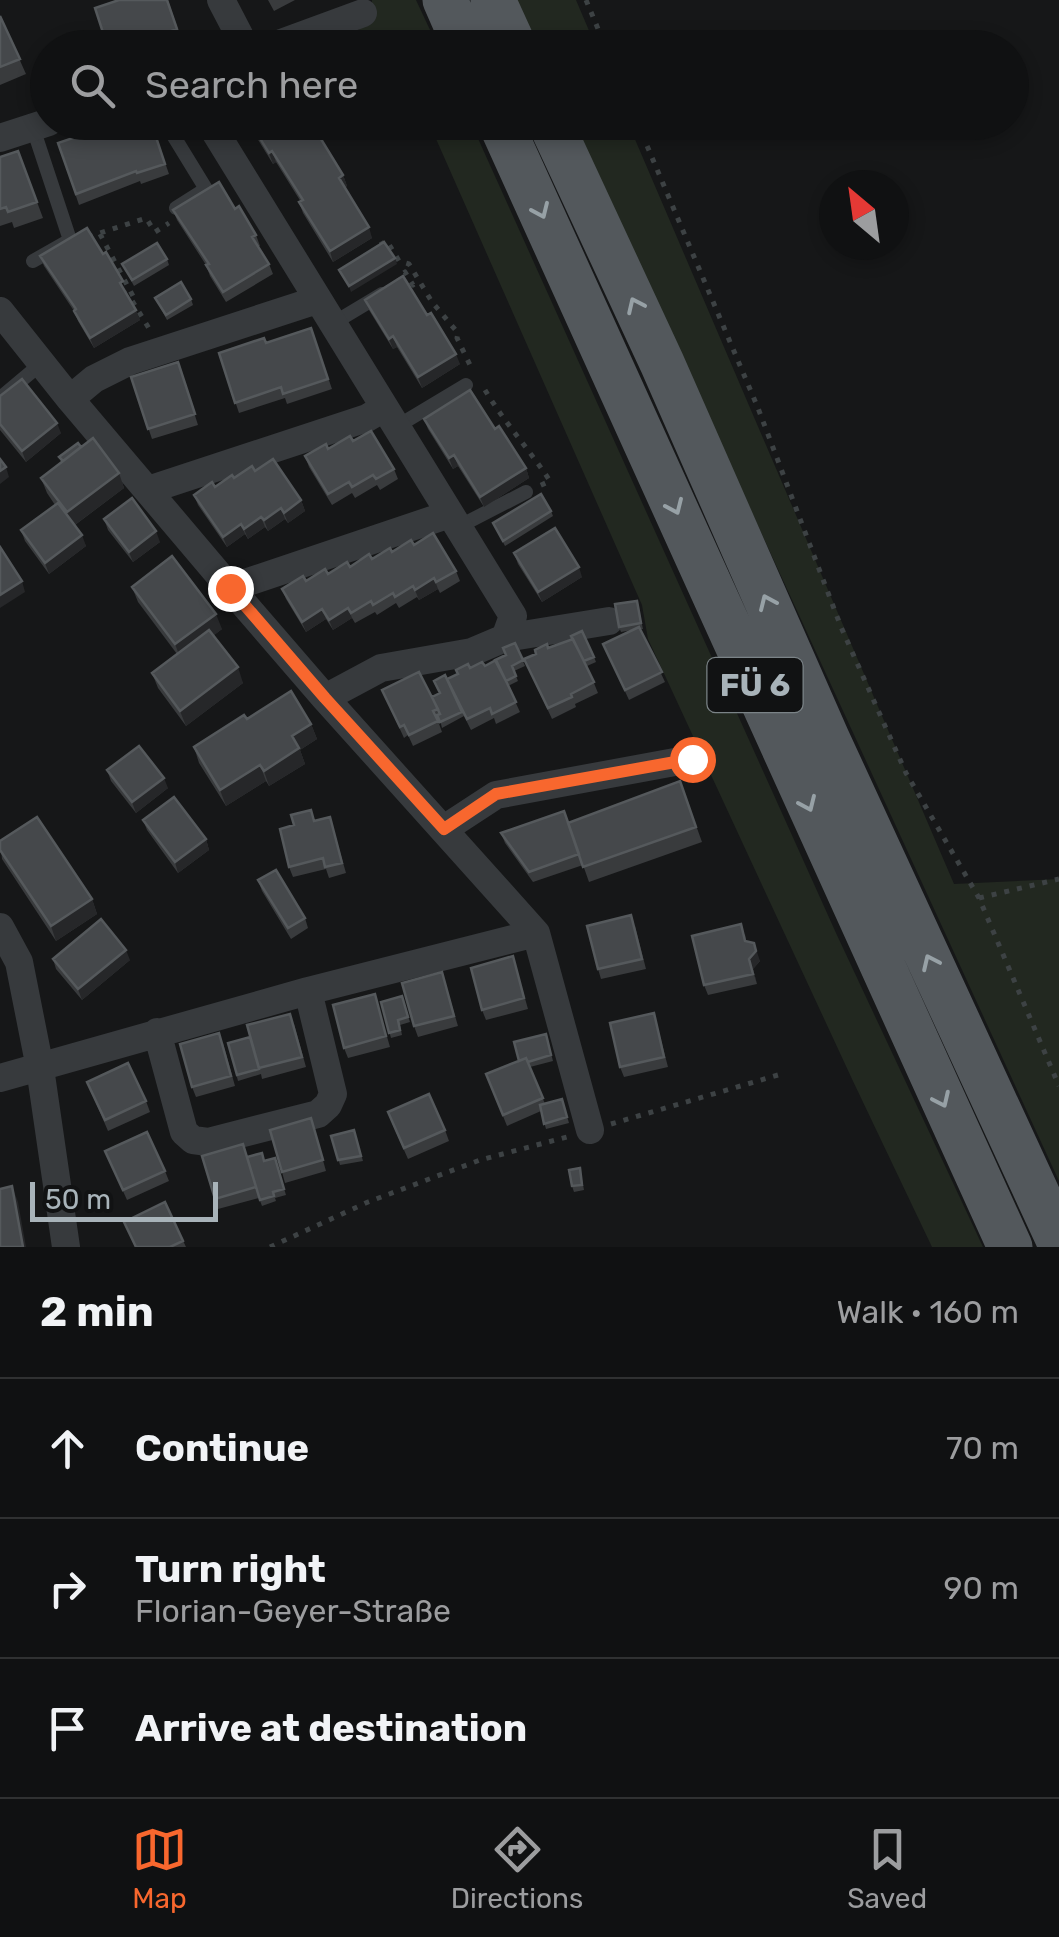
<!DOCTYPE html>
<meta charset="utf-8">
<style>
:root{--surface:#101112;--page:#191a1b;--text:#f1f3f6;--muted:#9c9d9f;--line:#303132;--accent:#f8672e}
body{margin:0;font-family:Rubik,sans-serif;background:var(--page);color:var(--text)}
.compass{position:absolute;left:819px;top:170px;width:90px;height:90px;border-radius:50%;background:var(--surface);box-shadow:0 5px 15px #0003;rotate:331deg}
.scale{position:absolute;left:30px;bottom:25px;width:188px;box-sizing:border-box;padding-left:10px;border:5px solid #a8b3b9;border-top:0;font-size:28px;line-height:35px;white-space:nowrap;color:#a8b3b9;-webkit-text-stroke:8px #111213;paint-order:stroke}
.stop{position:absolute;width:30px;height:30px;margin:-22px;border:8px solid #f8672e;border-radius:50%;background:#fff}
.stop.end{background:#f8672e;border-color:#fff;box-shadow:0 2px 10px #0008}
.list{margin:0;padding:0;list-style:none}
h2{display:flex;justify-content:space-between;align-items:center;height:130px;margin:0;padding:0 40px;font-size:42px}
h2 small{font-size:32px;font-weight:400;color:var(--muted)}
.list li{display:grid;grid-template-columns:65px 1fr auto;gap:30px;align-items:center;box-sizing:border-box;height:140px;padding:0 40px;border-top:2px solid var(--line)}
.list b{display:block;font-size:38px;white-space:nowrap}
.list p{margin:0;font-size:32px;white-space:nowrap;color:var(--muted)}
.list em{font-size:32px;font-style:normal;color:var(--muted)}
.icon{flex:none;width:55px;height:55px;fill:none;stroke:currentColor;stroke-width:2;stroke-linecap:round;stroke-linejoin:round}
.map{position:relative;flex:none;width:1059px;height:1247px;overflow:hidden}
.search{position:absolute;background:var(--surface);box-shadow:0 5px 15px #0003;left:30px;right:30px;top:30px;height:110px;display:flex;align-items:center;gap:25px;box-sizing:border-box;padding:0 35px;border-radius:55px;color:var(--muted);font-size:38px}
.sheet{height:550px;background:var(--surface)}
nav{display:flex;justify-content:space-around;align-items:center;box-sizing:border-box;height:140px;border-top:2px solid var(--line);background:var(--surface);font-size:28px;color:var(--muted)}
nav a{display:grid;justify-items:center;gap:5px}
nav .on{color:var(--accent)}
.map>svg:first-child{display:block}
.green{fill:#222820}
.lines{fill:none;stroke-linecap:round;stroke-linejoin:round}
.path{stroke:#3d4244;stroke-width:5;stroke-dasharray:5 8;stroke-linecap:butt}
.service{stroke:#373a3d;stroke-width:14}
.minor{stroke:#373a3d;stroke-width:28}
.primary{stroke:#53585c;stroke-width:45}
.wall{fill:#393b3d}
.shaded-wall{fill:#262729}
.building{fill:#45484b;stroke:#55595c;stroke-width:2.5}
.oneway{stroke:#97a1a6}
.route{stroke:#f8672e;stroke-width:12}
.labels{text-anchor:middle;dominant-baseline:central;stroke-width:10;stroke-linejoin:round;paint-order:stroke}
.shield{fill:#111213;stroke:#7b8387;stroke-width:2.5}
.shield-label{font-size:32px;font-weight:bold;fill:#a8b3b9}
</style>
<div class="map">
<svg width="1059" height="1247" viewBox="0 0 1059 1247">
<rect width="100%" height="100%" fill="#161718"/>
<path class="green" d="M372,0H416L438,47L336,48L371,20Z
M516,0H576L596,47H538Z
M429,123H471L836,933L983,1247H932L852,1079L648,639L642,605Z
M573,123H628L954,884L1059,879V1181Z"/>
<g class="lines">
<path class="path" d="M586,0L606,48
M637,122L758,408L841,627L906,773L979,898L1059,1086
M100,234L134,298L131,299L150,330
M88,237L146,218L155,232L169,223
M380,245L387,241L399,261L409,264L432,302L458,333L457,338L471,367
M401,282L398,277L405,272L413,285L419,281
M485,390C504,422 529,449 550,481L539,486
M979,898L1059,879
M611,1124L778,1075
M270,1247L368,1202L480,1160L567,1137"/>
<path class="service" d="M165,122L206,189L176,208
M33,128L70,240L33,261
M332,324L382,294
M0,398L42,363
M396,427L466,385
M458,527L526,492"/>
<path class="minor" d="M221,0L246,48
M268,48L363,13
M209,122L513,616L505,638L472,652L381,668L325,698
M0,138L49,122
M0,311L70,399L230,588L325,698L536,933L590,1130
M70,399L94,379L130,361L317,300
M148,490L367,418L384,408
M230,588L450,514
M505,638L609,621
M444,829L496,795L691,759
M0,927L19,962L40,1068L66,1247
M157,1032L184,1132L193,1140L208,1142L318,1114L328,1105L333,1094L308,991
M0,1078L308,991L536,933"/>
<path class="primary" d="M445,0L466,48
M493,0L515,48
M500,122L1010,1247
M550,122L662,363L827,738L1059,1241"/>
</g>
<path class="wall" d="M168,0L183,45L174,48H108Z
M268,0H295L274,11Z
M0,16L26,74L0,85Z
M151,122L169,174L141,184L140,181L79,205L58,143Z
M247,122H304L343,175L347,186L344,188L372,238L333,262L303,213L299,202H301L276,162L273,164Z
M18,151L43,218L14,228L12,222L0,226V157Z
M235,209L256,235L260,246H258L269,264L273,274L226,302L210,276L206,265L177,220L173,210Z
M40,256L127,291L126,292L140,320L94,348L78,321L74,311L44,266Z
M167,259L169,265L134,286L122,264Z
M155,298L191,299L193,305L167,320Z
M365,300L460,364L422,388L397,347L393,349L369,310Z
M311,328L332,389L287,404L285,398L239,413L219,353L266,343Z
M178,362L198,425L152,439L131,377Z
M0,396L61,433L26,462L0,430Z
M424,419L495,429L526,468L529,478L484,507L458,466L453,469L428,429Z
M353,441L394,469L398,479L380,490L377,485L355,498L352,493L332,505L309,467L305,456Z
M81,447L119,473L124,488L75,525L86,546L49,574L25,541L21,530L55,505L47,493L41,478L61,462L59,457Z
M255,471L301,500L305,511L288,523L285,519L268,531L265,527L248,539L245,534L227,547L198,505L194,495Z
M551,511L553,516L505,546L493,523Z
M104,519L160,542L133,562L108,530Z
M414,545L456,571L460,581L440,593L438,589L419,600L417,597L399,608L396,603L377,615L375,612L355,623L352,618L333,630L326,619L306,632L286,599L282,589Z
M514,553L582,577L542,602L518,564Z
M132,587L222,629L214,635L243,683L186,726L158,688L152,673L177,654L138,602Z
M637,601L643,629H640L665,682L629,700L603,644L632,630L621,632L619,627Z
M573,640L594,657L596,662L587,666L598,693L575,704L576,707L552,719L524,659L548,648Z
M515,643L525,666L514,671L518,681L508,686L520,712L496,724L494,718L471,730L464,716L442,728L440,720L438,721L442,732L413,746L408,735L404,738L382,690L432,697L440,694L449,684L470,668L485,666L506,655Z
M247,719L311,724L317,739L300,750L305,764L269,786L266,781L226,806L199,763L194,747Z
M107,770L168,788L136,813L111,781Z
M680,781L702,842L589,882L583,865L533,882L505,843L501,833L568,823Z
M330,817L346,873L329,878L326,869L293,877L289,867L315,820Z
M143,820L206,839L209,850L178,873L147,830Z
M0,841L92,899L97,914L56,941L2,859Z
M258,880L305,918L308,928L291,939L262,891Z
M635,926L646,969L601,979L598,969Z
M745,934L746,941L760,961L753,969L757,984L708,995L704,985Z
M513,956L528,1009L486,1020L482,1010Z
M53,959L130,960L82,1000L56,969Z
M442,972L458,1026L418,1037L414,1026Z
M402,996L410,1022L400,1025L402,1035L391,1038L381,1002Z
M378,1005L390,1047L348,1058L344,1048Z
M654,1013L668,1067L624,1077L620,1067Z
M294,1024L306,1067L262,1079L261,1074L238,1081L228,1043Z
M546,1034L553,1061L530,1067L545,1104L562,1099L569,1123L546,1129L541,1111L507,1126L486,1074L519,1061Z
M223,1043L235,1086L196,1097L192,1087Z
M87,1082L146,1101L150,1112L108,1131Z
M311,1118L326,1171L285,1183L282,1172Z
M392,1123L445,1130L449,1141L408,1159Z
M354,1130L363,1161L340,1165L331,1136Z
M105,1151L165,1171L169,1181L127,1200Z
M248,1157L265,1161L275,1158L286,1195L275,1198L276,1201L262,1206L259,1198L218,1209L215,1199Z
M580,1168L584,1190L574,1192L572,1186Z
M165,1202L186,1247H135L124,1222Z"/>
<path class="shaded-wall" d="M272,151L276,162L273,164L269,153Z
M343,175L347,186L342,189L339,178Z
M369,227L372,238L333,262L330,251Z
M395,258L397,264L351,292L349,286Z
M136,310L140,320L94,348L90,338Z
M393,336L397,347L393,349L389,339Z
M456,354L460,364L422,388L418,377Z
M57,423L61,433L26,462L22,451Z
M454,455L458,466L453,469L449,458Z
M6,467L9,477L0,484V471Z
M526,468L529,478L484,507L480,497Z
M119,473L124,488L72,527L67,512Z
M301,500L305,511L288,523L284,513Z
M281,508L285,519L268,531L264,520Z
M261,517L265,527L248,539L244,529Z
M241,524L245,534L227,547L223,537Z
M156,531L160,542L133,562L129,552Z
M82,535L86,546L49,574L45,563Z
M579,567L582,577L542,602L538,592Z
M434,578L438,589L419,600L415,590Z
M22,581L25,592L0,608V595Z
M348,608L352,618L333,630L329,620Z
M322,609L326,619L306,632L302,622Z
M216,614L222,629L181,660L175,644Z
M238,667L243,683L186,726L180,711Z
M311,724L317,739L300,750L305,764L269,786L264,771L292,736Z
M260,765L266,781L226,806L220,790Z
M164,778L168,788L136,813L132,802Z
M206,839L209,850L178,873L175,862Z
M92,899L97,914L56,941L51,926Z
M754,943L760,961L753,969L757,984L749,959Z
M126,950L130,960L82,1000L78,989Z
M12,1186L18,1202L26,1247H23Z"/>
<path class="building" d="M119,0H167L177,29L123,48H108L95,8Z
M0,16L20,59L0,67Z
M107,122H151L165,164L137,173L136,171L76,194L58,143L88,133L87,129Z
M250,122H304L308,129L313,126L343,175L339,178L369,227L330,251L299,202L303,200L272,151L269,153Z
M18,151L37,202L8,212L6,207L0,209V157Z
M219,182L235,209L239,206L256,235L252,237L269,264L223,292L206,265L209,264L173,210Z
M87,228L103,254L106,252L123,281L120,283L136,310L90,338L74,311L76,309L40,256Z
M384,242L395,258L349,286L339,270Z
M157,243L167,259L132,280L122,264Z
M403,276L427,315L431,313L456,354L418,377L393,336L389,339L365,300Z
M181,282L191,299L166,315L155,298Z
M311,328L328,379L283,394L281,387L235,403L219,353L264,338L266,343Z
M178,362L195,414L148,429L131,377Z
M22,379L57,423L22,451L0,424V396Z
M470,390L495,429L499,426L526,468L480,497L454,455L449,458L424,419Z
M371,431L394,469L376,479L373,475L352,487L349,482L328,494L305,456L326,444L328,449L350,436L353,441Z
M93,438L119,473L67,512L41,478Z
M78,443L81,447L63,461L59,457Z
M0,459L6,467L0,471Z
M273,459L301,500L284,513L281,508L264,520L261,517L244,529L241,524L223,537L194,495L212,482L215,487L232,475L234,478L252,466L255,471Z
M541,494L551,511L503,541L493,523Z
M132,498L156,531L129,552L104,519Z
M58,503L82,535L45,563L21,530Z
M555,528L579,567L538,592L514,553Z
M433,533L456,571L436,582L434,578L415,590L413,586L395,597L393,593L373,605L371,601L351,613L348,608L329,620L322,609L302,622L282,589L303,576L306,581L325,569L328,574L347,562L350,567L369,554L372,559L390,548L392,552L411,540L414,545Z
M0,547L22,581L0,595Z
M172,556L216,614L175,644L132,587Z
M637,601L641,623L619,627L615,604Z
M639,627L662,672L625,690L603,644Z
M209,630L238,667L180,711L152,673Z
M582,631L594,657L584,661L571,636Z
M573,639L594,682L571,694L572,697L548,708L524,659L536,654L535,650L547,644L548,648Z
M515,643L523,660L512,666L516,676L506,681L495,660L506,655L503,648Z
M496,660L516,702L492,714L490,708L467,719L447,679L458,674L456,670L468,664L470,668L482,662L485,666Z
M419,672L438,709L433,711L438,721L409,735L404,725L400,727L382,690Z
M445,675L462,712L440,722L437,715L440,714L432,697L440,693L434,681Z
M291,691L311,724L292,736L299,748L264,771L260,765L220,790L194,747L244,715L247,719Z
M139,746L164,778L132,802L107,770Z
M680,781L696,827L583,867L568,823Z
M174,797L206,839L175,862L143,820Z
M311,810L314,821L330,817L342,863L325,867L323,858L289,867L280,829L294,825L291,815Z
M564,811L579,854L529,872L501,833Z
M37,817L92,899L51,926L0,850V841Z
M276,870L305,918L288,928L258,880Z
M631,915L642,959L598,969L587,926Z
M101,919L126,950L78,989L53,959Z
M741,924L745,941L754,943L756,951L749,959L753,974L704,985L692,936Z
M513,956L524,998L482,1010L471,968Z
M442,972L454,1016L414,1026L402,983Z
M375,994L386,1036L344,1048L333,1005Z
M402,996L408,1017L398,1020L400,1030L389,1033L381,1002Z
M654,1013L664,1057L620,1067L610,1023Z
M290,1014L302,1057L259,1068L247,1025Z
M219,1033L231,1076L192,1087L180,1044Z
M546,1034L551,1055L528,1062L526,1058L519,1061L514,1042Z
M250,1037L259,1069L237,1075L228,1043Z
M526,1058L543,1098L503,1115L486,1074Z
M128,1063L146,1101L105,1120L87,1082Z
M429,1094L445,1130L404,1148L388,1112Z
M562,1099L567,1117L544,1124L540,1105Z
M311,1118L323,1160L282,1172L270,1130Z
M354,1130L361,1156L338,1160L331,1136Z
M147,1132L165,1171L123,1190L105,1151Z
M243,1144L256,1187L215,1199L202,1156Z
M262,1153L264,1161L275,1158L284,1189L273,1192L274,1196L260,1200L247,1157Z
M580,1168L582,1185L572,1186L569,1170Z
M12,1186L23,1247H0V1189Z
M165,1202L183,1241L170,1247H136L124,1222Z"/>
<defs><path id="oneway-chevron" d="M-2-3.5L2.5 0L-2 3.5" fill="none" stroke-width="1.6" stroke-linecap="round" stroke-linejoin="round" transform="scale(2.5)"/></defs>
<g class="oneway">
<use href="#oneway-chevron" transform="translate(541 211) rotate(66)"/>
<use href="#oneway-chevron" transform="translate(635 305) rotate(-115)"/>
<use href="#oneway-chevron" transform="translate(675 507) rotate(66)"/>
<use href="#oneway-chevron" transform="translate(767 602) rotate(-114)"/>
<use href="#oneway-chevron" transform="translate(808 804) rotate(66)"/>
<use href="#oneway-chevron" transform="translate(930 962) rotate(-115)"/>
<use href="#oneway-chevron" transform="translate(942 1100) rotate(65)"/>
</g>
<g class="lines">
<path class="route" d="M230,588L325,698L444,829L496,794L692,759"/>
</g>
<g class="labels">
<rect class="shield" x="707.5" y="658" width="95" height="54" rx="8"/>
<g class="shield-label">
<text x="755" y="685">FÜ 6</text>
</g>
</g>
</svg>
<svg class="compass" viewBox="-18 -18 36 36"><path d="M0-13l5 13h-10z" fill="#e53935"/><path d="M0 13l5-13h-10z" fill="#9c9d9f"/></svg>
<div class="scale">50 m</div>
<div class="stop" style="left:692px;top:759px"></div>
<div class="stop end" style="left:230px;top:588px"></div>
<div class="search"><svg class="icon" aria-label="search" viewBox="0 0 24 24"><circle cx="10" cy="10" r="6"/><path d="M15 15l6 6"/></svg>Search here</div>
</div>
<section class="sheet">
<h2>2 min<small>Walk · 160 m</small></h2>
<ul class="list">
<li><svg class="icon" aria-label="ahead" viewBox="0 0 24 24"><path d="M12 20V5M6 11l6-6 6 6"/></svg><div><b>Continue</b></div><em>70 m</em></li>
<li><svg class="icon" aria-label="right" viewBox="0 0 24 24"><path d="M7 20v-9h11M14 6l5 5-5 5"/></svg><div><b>Turn right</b><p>Florian-Geyer-Straße</p></div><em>90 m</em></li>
<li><svg class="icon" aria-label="arrive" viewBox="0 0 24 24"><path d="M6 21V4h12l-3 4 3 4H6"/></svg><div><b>Arrive at destination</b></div></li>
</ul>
</section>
<nav>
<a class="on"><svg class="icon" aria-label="map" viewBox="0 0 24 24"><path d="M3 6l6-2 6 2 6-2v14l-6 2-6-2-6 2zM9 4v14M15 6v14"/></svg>Map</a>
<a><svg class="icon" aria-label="directions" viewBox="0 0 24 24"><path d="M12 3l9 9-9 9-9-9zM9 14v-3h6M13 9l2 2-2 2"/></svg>Directions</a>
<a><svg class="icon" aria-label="saved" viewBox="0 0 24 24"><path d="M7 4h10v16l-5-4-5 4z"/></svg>Saved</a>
</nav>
